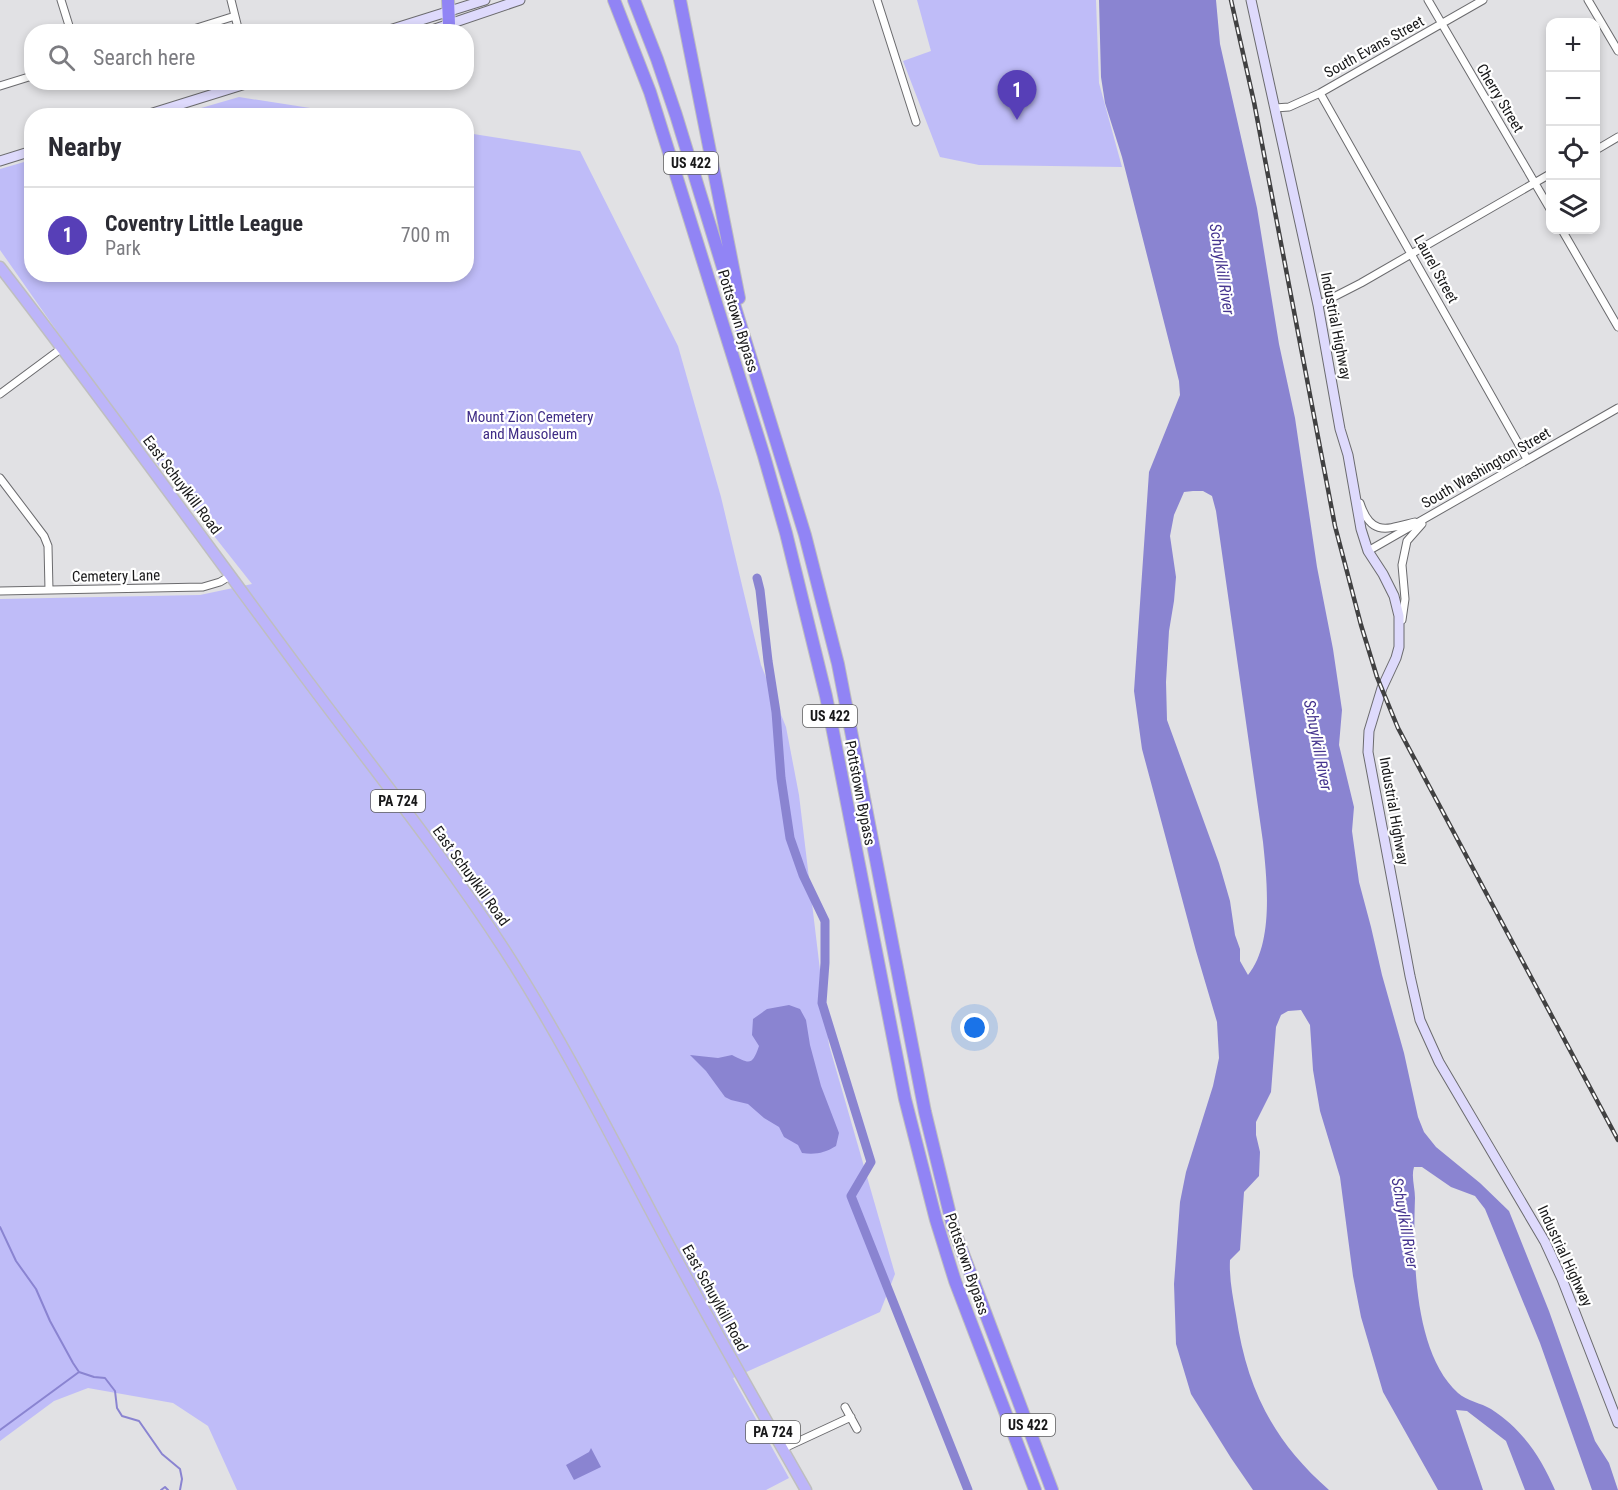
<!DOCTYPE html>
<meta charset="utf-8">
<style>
:root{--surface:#fff;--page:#f7f7f7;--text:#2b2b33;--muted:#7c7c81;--line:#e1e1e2;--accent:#573fb7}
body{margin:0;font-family:"Roboto Condensed",sans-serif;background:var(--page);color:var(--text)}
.controls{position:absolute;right:18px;top:18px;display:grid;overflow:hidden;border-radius:12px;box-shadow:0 3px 9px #0003}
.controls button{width:54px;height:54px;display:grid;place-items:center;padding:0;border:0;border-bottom:2px solid var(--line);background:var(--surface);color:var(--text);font:30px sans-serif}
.you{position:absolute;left:975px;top:1028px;width:21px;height:21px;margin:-15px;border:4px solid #fff;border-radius:50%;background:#1a73e8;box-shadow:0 0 0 9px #1a73e833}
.badge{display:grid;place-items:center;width:39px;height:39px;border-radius:50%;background:var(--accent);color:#fff;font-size:20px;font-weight:700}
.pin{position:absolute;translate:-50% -50px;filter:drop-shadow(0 2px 3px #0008)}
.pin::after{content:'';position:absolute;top:32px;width:21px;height:18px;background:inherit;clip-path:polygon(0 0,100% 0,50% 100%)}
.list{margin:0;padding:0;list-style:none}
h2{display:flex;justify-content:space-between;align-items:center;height:78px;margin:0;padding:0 24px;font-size:26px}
h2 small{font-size:20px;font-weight:400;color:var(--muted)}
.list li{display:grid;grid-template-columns:39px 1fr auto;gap:18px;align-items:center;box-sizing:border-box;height:96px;padding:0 24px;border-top:2px solid var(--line)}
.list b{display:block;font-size:22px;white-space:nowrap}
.list p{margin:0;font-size:20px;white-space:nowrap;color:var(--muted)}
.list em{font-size:20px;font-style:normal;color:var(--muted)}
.icon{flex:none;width:33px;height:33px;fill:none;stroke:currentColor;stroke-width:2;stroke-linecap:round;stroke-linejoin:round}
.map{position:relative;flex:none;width:1618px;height:1490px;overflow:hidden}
.search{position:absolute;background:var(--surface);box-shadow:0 3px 9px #0003;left:24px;top:24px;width:450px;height:66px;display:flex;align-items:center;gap:15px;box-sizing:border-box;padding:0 21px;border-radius:24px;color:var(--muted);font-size:22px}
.panel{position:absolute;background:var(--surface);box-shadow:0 3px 9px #0003;left:24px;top:108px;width:450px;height:174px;border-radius:24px}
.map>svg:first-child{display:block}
.green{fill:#bfbcf8}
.water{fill:#8a84d1;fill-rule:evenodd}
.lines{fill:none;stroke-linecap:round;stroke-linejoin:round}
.stream{stroke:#8a84d1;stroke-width:2}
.canal{stroke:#8a84d1;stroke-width:9}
.street-casing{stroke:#6b6b6e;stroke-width:9}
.secondary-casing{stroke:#6b6b6e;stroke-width:11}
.primary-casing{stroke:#bebebf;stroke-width:13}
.highway-casing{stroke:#bebebf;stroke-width:14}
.street{stroke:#fff;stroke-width:7}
.secondary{stroke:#dedafc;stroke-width:9}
.primary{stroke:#bdb5f9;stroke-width:10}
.highway{stroke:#9184f5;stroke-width:12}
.rail-casing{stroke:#414142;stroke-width:4.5}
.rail{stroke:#fff;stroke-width:2;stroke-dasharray:7;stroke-linecap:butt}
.labels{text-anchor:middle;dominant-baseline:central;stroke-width:4.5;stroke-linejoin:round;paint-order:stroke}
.shield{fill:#fff;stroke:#5d5d5e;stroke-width:1.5}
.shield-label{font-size:14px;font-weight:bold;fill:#181819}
.street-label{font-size:15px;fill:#181819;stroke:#fff}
.park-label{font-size:15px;fill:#3f2c86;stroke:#fff}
.water-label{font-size:16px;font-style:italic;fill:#46358f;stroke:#fff}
</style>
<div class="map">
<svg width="1618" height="1490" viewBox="0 0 1618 1490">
<rect width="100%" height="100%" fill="#e1e1e4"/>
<path class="green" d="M917,0H1096L1099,83L1122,167L979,165L940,157L903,61L931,51Z
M239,97L355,115H177Z
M467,133L580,151L678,346L721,497L761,665L786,727L799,795L829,1045L895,1274L880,1312L733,1378L789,1478L766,1490H237L208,1426L173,1403L88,1388L54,1401L0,1441V599L200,595L252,584L94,384L0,250V169L31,160L32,274H466Z"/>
<path class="water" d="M1099,0H1216L1220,44L1257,208L1279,344L1295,418L1317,567L1333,649L1342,710L1339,745L1354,807L1352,831L1359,882L1371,927L1382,975L1404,1053L1418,1117L1424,1132L1436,1147L1480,1183L1509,1211L1549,1311L1595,1441L1609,1463L1618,1490H1592L1540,1343L1485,1209L1475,1196L1451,1187L1422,1167H1414C1411,1177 1415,1187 1415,1198C1413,1255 1413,1352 1458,1393C1467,1401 1481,1403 1491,1409C1522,1429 1541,1457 1555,1490H1525L1506,1441L1467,1411L1456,1410L1483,1490H1438L1383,1392L1361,1317L1353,1276L1340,1177L1320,1111L1313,1070L1310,1025L1301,1010L1288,1011L1281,1015L1276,1027L1271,1092L1256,1122V1135L1260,1152L1259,1176L1244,1192L1240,1250L1230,1260C1229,1279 1233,1297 1236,1315C1247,1389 1273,1441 1329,1490H1253L1231,1458L1191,1394L1176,1344L1174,1284L1180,1202L1186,1172L1213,1086L1219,1058L1217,1022L1196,951L1142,749L1134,691L1149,472L1180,395L1179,381L1122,157L1105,103L1101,77ZM1193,491H1203L1212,496L1216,511L1263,842C1267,881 1274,943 1248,975L1240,961V949L1235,935L1230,901L1219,863L1167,720L1166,682L1169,631L1174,601L1176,577L1170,536L1174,515L1184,492Z
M789,1005L800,1009L806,1020L810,1045L821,1086L839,1133L836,1146C825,1153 815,1155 802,1153L798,1145L784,1137L779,1127L764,1118L748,1104L731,1100L725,1097L706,1071L690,1055L718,1058L732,1055C750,1064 752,1066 759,1046L752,1035L753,1019L767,1009Z
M591,1448L601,1467L574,1480L566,1465L589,1452Z"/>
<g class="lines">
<path class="stream" d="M0,1227L16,1261L36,1289L50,1321L73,1363L79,1372L94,1377L105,1378L115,1391L117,1408L122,1416L139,1421L162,1454L180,1469L182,1479L180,1490
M0,1430L79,1372
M161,1490L165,1487L168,1490"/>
<path class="canal" d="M757,578L760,590L768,661L776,712L781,778L790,838L803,875L825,921V963L822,1003L871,1162L851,1196L968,1490"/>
<g class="street-casing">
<path id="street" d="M61,0L71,32
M231,0L239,32
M877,0L916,122
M1428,0L1550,209
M1588,0L1618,51
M184,32L235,16
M0,86L32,76
M1320,93L1527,459
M1275,108L1289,107L1320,93L1483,0
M1596,150L1618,137
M1562,230L1618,327
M1318,305L1361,283L1550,174
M0,394L62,348
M0,478L44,536L48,546L49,590
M1360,503C1371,537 1387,529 1415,522
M1368,551L1618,408
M0,591L203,587L220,582L230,576
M1402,620L1405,599L1402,565L1407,541L1422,524
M845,1407L857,1429
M782,1449L851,1417"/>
</g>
<g class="secondary-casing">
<path id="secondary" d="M1251,0L1318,305L1340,429L1348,455L1361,529L1368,551L1383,574L1394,596L1399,616V647L1396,658L1382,688L1369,731L1368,752L1410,976L1420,1020L1439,1062L1545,1242L1562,1279L1618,1423
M383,32L485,0
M426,32L520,0
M255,82H267
M143,116L252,82
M0,161L32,151"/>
</g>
<g class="primary-casing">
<path id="primary" d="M0,267C102,399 200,535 299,669C368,762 441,852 504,949C568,1048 620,1155 676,1258C718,1336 762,1413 806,1490"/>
</g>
<g class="highway-casing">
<path id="highway" d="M448,0L449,24
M614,0L650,92L764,456L786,533L826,696L905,1099L936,1220L955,1281L1035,1490
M634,0L657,59L676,115L805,535L838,664L925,1112L953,1227L1052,1490
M680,0L739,298"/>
</g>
<use href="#street" class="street"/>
<use href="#secondary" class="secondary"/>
<use href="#primary" class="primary"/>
<use href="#highway" class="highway"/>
<g class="rail-casing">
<path id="rail" d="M1231,0L1254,102L1335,526L1361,625L1377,677L1398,728L1618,1140"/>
</g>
<use href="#rail" class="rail"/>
</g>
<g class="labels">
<g class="shield">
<rect x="664" y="152" width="54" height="22" rx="4.5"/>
<rect x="803" y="705" width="54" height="22" rx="4.5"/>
<rect x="371" y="790" width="54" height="22" rx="4.5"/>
<rect x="1001" y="1414" width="54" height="22" rx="4.5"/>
<rect x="746" y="1421" width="54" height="22" rx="4.5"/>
</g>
<g class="shield-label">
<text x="691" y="163">US 422</text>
<text x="830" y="716">US 422</text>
<text x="398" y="801">PA 724</text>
<text x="1028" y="1425">US 422</text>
<text x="773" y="1432">PA 724</text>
</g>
<g class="street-label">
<text transform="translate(1374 47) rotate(-29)">South Evans Street</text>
<text transform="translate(1500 98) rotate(59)">Cherry Street</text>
<text transform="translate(1436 269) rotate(61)">Laurel Street</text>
<text transform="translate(738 321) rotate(73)">Pottstown Bypass</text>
<text transform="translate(1336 326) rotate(79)">Industrial Highway</text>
<text transform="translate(1486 468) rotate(-30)">South Washington Street</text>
<text transform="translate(182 485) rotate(53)">East Schuylkill Road</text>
<text transform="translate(116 576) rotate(-1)">Cemetery Lane</text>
<text transform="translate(860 793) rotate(79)">Pottstown Bypass</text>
<text transform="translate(1394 811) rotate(80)">Industrial Highway</text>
<text transform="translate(471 876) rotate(54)">East Schuylkill Road</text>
<text transform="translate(1565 1256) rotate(65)">Industrial Highway</text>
<text transform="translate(967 1264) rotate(71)">Pottstown Bypass</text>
<text transform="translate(715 1298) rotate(61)">East Schuylkill Road</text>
</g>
<g class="park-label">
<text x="530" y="417">Mount Zion Cemetery<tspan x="530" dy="17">and Mausoleum</tspan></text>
</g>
<g class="water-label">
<text transform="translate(1222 269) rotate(81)">Schuylkill River</text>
<text transform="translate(1318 745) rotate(79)">Schuylkill River</text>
<text transform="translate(1405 1223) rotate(80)">Schuylkill River</text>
</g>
</g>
</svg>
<div class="controls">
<button>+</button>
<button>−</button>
<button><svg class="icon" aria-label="locate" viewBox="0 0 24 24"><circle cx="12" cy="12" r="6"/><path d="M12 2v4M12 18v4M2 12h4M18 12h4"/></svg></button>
<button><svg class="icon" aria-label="layers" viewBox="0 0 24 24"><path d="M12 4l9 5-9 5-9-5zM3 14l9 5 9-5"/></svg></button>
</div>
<div class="you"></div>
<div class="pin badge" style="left:1017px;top:120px">1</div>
<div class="search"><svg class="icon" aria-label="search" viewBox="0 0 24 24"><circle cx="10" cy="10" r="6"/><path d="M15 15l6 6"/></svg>Search here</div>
<section class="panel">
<h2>Nearby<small></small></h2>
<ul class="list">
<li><span class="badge">1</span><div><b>Coventry Little League</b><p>Park</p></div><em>700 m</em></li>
</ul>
</section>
</div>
